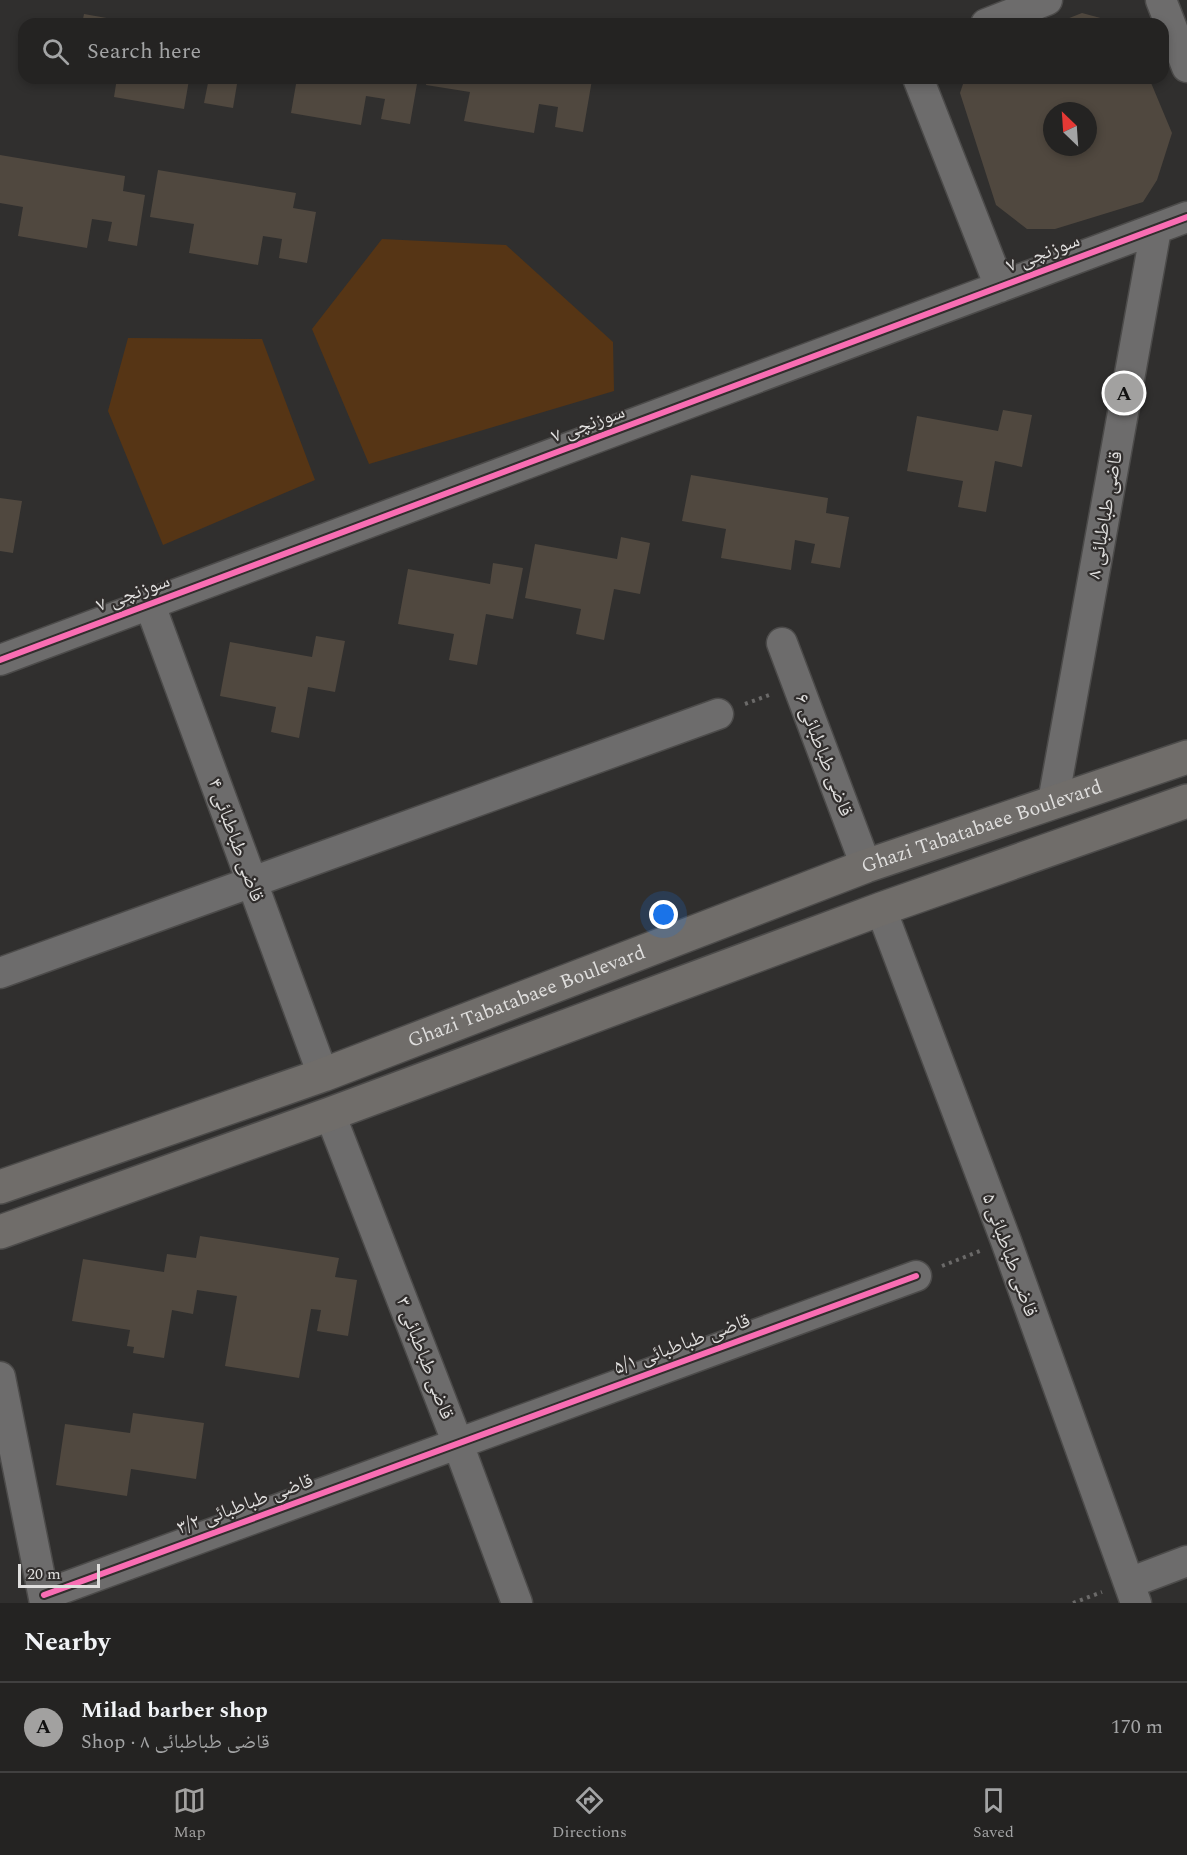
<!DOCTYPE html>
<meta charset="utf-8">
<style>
:root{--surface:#242322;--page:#302f2f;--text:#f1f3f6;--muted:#a3a4a5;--line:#414040;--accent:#a2a1a0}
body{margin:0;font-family:Spectral,"Noto Naskh Arabic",serif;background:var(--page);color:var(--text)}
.compass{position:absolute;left:1043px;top:102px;width:54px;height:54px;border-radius:50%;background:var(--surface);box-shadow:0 3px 9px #0003;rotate:335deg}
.scale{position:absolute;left:18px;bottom:15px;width:82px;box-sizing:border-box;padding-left:6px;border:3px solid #dfdedd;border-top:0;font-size:16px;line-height:21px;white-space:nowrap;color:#dfdedd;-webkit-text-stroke:4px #312e2d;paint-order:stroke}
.you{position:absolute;left:664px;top:915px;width:21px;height:21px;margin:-15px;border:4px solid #fff;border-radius:50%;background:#1a73e8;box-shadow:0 0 0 9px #1a73e833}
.badge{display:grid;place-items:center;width:39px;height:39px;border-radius:50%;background:var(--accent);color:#111;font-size:20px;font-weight:700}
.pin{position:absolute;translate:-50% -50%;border:3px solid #fff;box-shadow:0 2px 6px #0006}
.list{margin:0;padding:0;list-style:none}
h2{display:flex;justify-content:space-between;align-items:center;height:78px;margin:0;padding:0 24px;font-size:26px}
h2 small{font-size:20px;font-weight:400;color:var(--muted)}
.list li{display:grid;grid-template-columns:39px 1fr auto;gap:18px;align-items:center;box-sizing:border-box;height:90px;padding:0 24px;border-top:2px solid var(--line)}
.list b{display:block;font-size:22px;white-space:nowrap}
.list p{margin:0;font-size:20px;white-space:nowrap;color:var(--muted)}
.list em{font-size:20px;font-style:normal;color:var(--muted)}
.icon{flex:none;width:33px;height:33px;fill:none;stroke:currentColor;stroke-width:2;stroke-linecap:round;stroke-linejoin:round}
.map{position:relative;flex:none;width:1187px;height:1603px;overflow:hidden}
.search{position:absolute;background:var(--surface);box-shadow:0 3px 9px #0003;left:18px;right:18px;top:18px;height:66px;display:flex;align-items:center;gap:15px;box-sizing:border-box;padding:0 21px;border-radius:18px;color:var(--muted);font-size:22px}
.sheet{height:168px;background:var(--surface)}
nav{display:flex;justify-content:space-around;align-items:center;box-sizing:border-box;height:84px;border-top:2px solid var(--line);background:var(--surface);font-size:16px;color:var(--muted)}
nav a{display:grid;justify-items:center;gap:3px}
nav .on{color:var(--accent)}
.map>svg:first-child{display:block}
.green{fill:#563515}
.building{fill:#50483f;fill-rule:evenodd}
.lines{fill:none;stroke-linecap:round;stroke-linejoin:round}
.street-casing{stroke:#4c4b4a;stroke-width:33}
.secondary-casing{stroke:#4c4b4a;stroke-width:36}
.path{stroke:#6b6a69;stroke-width:4;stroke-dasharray:3 4.5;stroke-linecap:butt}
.street{stroke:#6d6c6c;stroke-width:30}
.secondary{stroke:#706d6a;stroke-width:33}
.cycleway-casing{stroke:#312e2d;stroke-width:10}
.cycleway{stroke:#f96db3;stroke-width:6}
.labels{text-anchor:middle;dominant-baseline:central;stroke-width:4.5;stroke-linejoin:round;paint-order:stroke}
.street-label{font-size:20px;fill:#dfdedd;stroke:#312e2d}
</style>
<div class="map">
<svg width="1187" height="1603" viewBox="0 0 1187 1603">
<rect width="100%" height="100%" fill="#302f2e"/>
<path class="green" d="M382,239L506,245L613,342L614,391L369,464L312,329Z
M128,338L262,339L315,480L163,545L108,411Z"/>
<path class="building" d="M1082,13L1119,23V24H1054Z
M84,14L135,23V24H82Z
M117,78H238L233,108L204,103L208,83L189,80L184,109L114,97Z
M265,78H418L410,124L381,119L385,99L366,96L361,125L291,113L296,84Z
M427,78H580L592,80L583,132L555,127L558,107L539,104L534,133L464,121L470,92L426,85Z
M965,78H1149L1172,133L1157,180L1143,202L1055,229H1027L996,205L960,93ZM1052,111H1088V147H1052Z
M0,155L125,176L123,191L145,195L137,246L108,241L112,222L92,219L87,248L18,236L23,207L0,203Z
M158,170L296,193L293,208L316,212L307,263L279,258L282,239L263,236L258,265L189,253L194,224L150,217Z
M1003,410L1032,415L1022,467L995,461L986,512L958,507L963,481L907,471L917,416L998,431Z
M691,475L828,498L826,513L849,517L840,568L811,563L815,544L795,540L791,570L721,558L726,529L682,521Z
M0,498L22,501L13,553L0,551Z
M621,537L650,543L640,594L614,589L604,640L576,634L581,609L525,598L535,544L617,559Z
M493,563L523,568L513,619L486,614L477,665L449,660L454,634L398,624L408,569L490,584Z
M316,636L345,641L335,692L308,687L299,738L271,732L276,707L220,696L230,642L312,657Z
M200,1236L339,1258L335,1277L357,1280L348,1336L317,1331L321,1310L311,1309L299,1378L225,1366L237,1296L197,1290L193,1314L172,1310L164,1358L133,1353L134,1347L127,1346L130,1330L72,1321L83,1259L164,1272L167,1254L196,1258Z
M133,1413L204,1423L196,1479L131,1469L127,1496L56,1485L65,1424L130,1433Z"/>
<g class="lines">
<g class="street-casing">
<path id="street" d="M1161,0L1187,67
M986,24L1047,0
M918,78L1000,287
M150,605L323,1075
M782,643L866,866
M0,660L1187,217
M1053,802L1156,229
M881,909L1006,1241L1136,1603
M0,973L718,714
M330,1114L458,1444L517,1603
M0,1377L45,1603
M1129,1583L1187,1561
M44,1595L916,1276"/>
</g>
<g class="secondary-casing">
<g id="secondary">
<path id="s1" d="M0,1187L323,1075L866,866L1187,757"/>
<path d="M0,1232L330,1114L881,909L1187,801"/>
</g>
</g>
<path class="path" d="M745,704L772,694
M942,1266L980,1251
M1073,1603L1102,1592"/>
<use href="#street" class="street"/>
<use href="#secondary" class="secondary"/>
<g class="cycleway-casing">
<path id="cycleway" d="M0,660L1187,217
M44,1595L916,1276"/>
</g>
<use href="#cycleway" class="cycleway"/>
</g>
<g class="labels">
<g class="street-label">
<text transform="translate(1043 253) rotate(-21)">سوزنچی ۷</text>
<text transform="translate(588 424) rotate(-20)">سوزنچی ۷</text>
<text transform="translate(1105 515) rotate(-80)">قاضی طباطبائی ۸</text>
<text transform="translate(133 593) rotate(-20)">سوزنچی ۷</text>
<text transform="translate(824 755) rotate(69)">قاضی طباطبائی ۶</text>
<text stroke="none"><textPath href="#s1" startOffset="1046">Ghazi Tabatabaee Boulevard</textPath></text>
<text transform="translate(236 840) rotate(70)">قاضی طباطبائی ۴</text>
<text stroke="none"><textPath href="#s1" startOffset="560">Ghazi Tabatabaee Boulevard</textPath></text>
<text transform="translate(1010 1255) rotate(70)">قاضی طباطبائی ۵</text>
<text transform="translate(682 1344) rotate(-20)">قاضی طباطبائی ۵/۱</text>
<text transform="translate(425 1358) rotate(69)">قاضی طباطبائی ۳</text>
<text transform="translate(245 1504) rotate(-20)">قاضی طباطبائی ۳/۲</text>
</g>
</g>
</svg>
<svg class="compass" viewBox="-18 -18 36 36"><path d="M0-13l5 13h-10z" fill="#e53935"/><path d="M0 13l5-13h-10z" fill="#a3a4a5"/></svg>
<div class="scale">20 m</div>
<div class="you"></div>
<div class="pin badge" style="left:1124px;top:393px">A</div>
<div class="search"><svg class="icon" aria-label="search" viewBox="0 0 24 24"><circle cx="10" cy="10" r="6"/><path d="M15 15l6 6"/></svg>Search here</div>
</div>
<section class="sheet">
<h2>Nearby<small></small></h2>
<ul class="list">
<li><span class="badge">A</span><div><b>Milad barber shop</b><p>Shop · قاضی طباطبائی ۸</p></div><em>170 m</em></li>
</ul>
</section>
<nav>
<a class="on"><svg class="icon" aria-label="map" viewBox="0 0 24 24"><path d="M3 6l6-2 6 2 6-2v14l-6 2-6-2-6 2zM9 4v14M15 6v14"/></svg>Map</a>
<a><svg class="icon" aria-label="directions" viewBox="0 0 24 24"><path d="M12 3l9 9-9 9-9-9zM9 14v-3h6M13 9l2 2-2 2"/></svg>Directions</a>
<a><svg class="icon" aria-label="saved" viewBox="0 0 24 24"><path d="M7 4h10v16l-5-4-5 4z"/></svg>Saved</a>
</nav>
